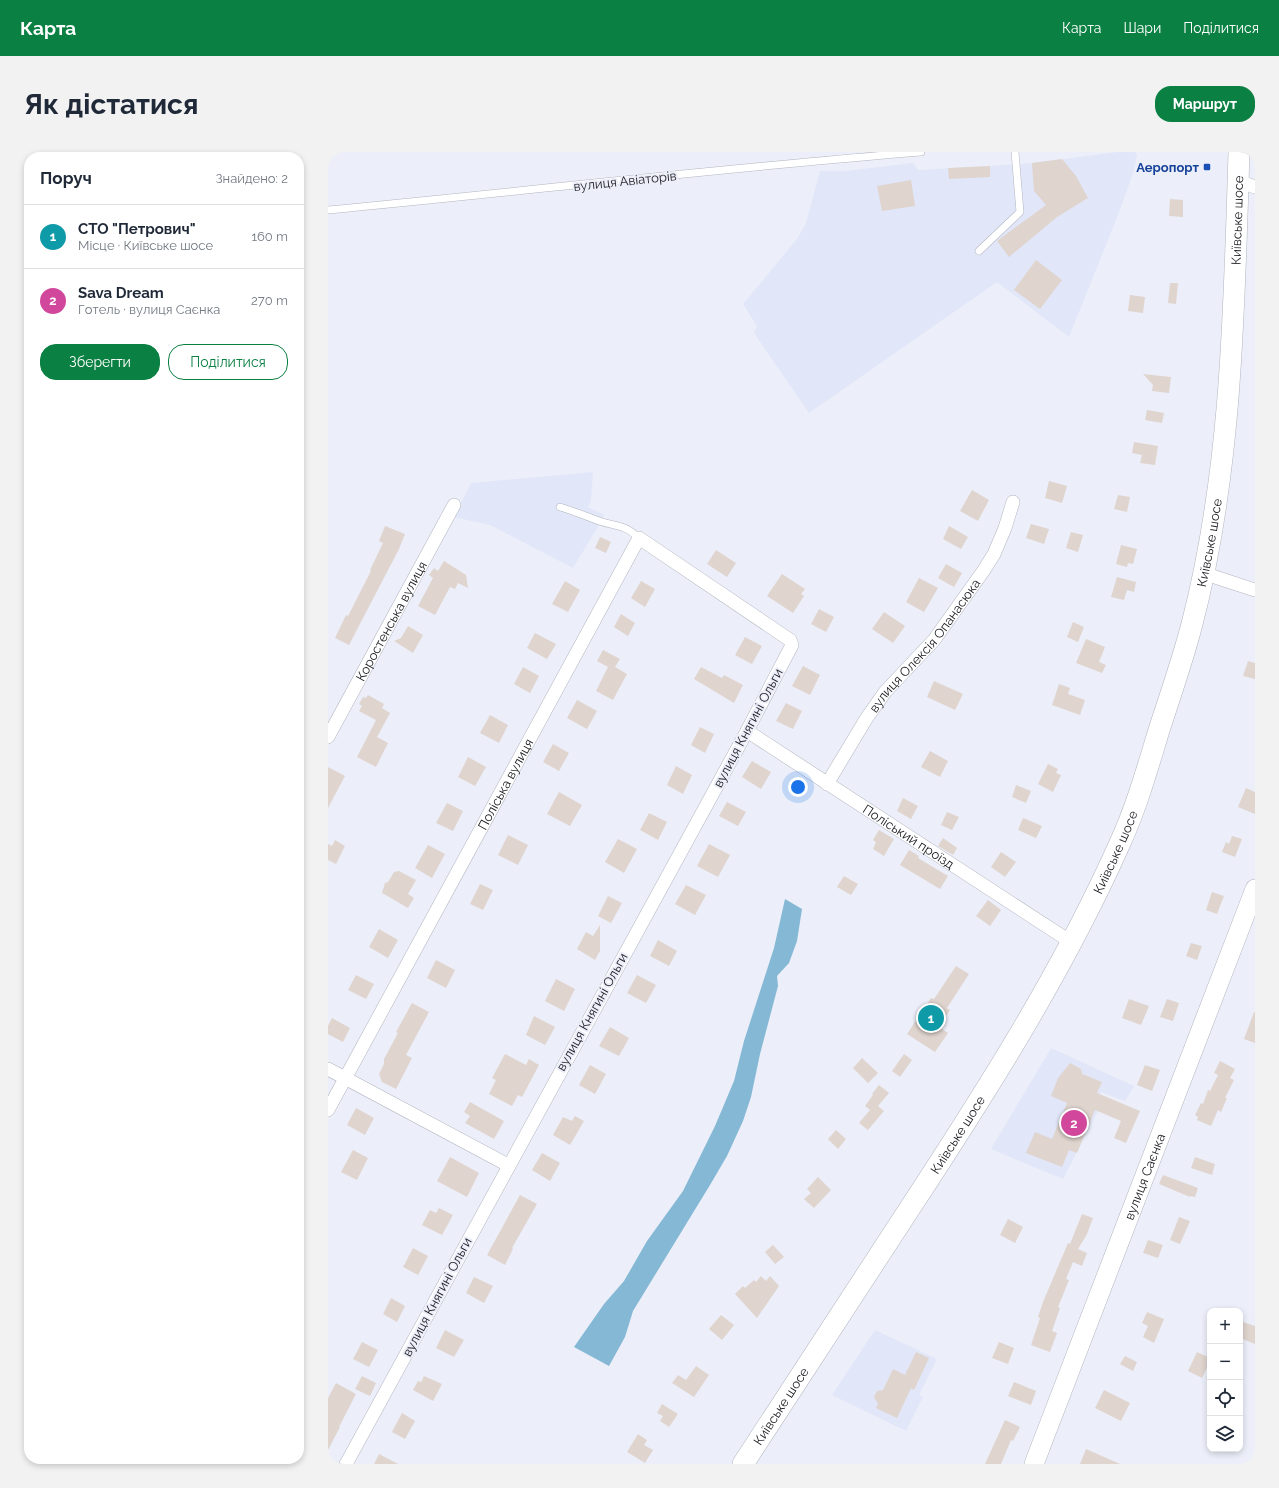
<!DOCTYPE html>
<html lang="uk">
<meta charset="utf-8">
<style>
:root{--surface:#fff;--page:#f2f2f3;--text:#1f2937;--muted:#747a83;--line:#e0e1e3;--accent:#0b8043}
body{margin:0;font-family:Raleway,sans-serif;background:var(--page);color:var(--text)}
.controls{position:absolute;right:12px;bottom:12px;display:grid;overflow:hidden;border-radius:8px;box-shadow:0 2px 6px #0003}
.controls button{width:36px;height:36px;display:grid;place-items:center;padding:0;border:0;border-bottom:1px solid var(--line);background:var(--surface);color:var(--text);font:20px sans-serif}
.you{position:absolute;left:470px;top:635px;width:14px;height:14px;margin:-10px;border:3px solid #fff;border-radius:50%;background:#1a73e8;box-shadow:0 0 0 6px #1a73e833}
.badge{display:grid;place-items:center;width:26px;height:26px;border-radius:50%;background:var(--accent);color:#fff;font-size:13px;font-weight:700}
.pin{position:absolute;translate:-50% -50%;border:2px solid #fff;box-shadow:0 1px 4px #0006}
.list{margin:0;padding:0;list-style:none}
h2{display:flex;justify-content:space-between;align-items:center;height:52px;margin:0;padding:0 16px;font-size:17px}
h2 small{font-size:13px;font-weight:400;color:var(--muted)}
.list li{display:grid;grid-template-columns:26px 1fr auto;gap:12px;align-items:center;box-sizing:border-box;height:64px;padding:0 16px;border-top:1px solid var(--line)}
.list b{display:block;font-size:15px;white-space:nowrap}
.list p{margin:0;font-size:13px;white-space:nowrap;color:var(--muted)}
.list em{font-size:13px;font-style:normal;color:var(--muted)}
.actions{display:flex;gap:8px;padding:12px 16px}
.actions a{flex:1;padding:9px 0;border:1px solid var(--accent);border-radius:16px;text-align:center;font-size:14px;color:var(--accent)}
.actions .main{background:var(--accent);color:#fff}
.icon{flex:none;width:22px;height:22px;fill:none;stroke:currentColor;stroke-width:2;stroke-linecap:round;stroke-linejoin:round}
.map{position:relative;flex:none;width:927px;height:1312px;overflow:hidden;border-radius:16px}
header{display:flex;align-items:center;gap:24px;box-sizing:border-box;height:56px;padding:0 20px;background:var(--accent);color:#fff}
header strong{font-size:19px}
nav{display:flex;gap:22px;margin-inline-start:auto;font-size:14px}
.intro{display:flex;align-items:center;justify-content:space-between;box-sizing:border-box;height:96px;padding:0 24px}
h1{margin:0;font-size:28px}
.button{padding:10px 18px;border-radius:16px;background:var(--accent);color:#fff;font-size:14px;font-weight:700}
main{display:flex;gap:24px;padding:0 24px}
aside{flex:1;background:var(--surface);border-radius:16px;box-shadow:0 2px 6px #0003}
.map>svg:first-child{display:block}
.built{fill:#e1e6f8}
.water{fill:#84b8d4}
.building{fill:#dfd4ce}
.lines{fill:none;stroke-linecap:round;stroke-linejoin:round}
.lane-casing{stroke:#b2b5bf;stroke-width:8}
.street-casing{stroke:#b2b5bf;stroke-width:14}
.secondary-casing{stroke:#b2b5bf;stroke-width:20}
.primary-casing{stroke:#b2b5bf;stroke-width:22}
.lane{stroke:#fff;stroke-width:7}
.street{stroke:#fff;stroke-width:13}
.secondary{stroke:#fff;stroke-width:19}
.primary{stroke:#fff;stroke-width:21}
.transit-dot{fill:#1a4fb4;stroke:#eceff9;stroke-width:1.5}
.labels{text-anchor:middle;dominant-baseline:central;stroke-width:4;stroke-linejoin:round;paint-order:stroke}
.transit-label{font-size:13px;font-weight:bold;fill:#164399;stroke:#eceff9;text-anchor:end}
.street-label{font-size:13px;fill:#202125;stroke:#eceff9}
</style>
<header>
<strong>Карта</strong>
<nav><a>Карта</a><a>Шари</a><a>Поділитися</a></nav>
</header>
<div class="intro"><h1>Як дістатися</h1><a class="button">Маршрут</a></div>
<main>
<aside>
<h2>Поруч<small>Знайдено: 2</small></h2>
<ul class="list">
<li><span class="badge" style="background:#0f9aa8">1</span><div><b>СТО &quot;Петрович&quot;</b><p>Місце · Київське шосе</p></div><em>160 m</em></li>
<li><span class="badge" style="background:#d1479c">2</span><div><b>Sava Dream</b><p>Готель · вулиця Саєнка</p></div><em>270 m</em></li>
</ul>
<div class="actions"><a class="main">Зберегти</a><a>Поділитися</a></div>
</aside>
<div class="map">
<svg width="927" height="1312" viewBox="0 0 927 1312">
<rect width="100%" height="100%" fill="#eceff9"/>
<path class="built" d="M790,0H807L809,4L805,21L790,63L741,185L669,130L481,261L426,181L429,174L415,152L469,87L478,71L492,19H518L585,11L590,18L662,14L704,11Z
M265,320L263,349L260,355L276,363L268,378L245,416L162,373L126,365L143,331Z
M723,896L806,934L797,949L773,940L766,957L770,959L735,1027L663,997Z
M547,1178L609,1207L591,1243L595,1245L578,1279L504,1243Z"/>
<path class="water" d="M457,747L474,757L469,789L461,811L449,824L450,834L432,902L423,945L415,969L399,1004L382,1033L305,1159L297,1185L281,1214L246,1195L276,1152L296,1129L319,1089L355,1039L387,974L406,929L416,889L446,796Z"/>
<path class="building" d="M734,7L748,24L760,46L729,65L681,105L669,89L718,53L706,39L704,11Z
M662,14V25L621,27L620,16Z
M583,28L587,54L554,59L549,34Z
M842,47L855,48V65L841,64Z
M708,108L734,128L712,157L686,138Z
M842,131H850L848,152L840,151Z
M802,143L817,145L815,161L800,159Z
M815,222L843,225L841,241L824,239L825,233Z
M819,258L836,261L834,271L817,268Z
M806,290L830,294L827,313L812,311L814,303L804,301Z
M721,329L739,334L734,351L717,346Z
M644,338L661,348L650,369L632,359Z
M790,343L802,345L799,360L786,357Z
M703,372L721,377L716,392L698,386Z
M57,374L77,382L71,397L21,493L7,486L18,463L20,464L43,419L42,418L55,391L51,389Z
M621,374L640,385L633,397L615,387Z
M743,380L755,383L750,400L738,396Z
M272,385L283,390L278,401L267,396Z
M793,393L809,397L805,412L800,411L799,415L788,412Z
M388,398L408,411L399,425L379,412Z
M116,409L138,423L140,436L130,431L127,437L122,435L107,463L90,454L105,426L101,423L106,416L110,419Z
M618,412L634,421L626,435L610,426Z
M454,422L477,437L473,442L476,444L465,461L439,444Z
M789,425L808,430L806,440L799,438L796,448L783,445Z
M591,426L610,436L596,460L578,450Z
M237,429L252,438L240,460L224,452Z
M313,429L327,437L317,455L303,446Z
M491,457L506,465L498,480L483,472Z
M556,460L577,474L565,491L544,477Z
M293,462L307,471L300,484L286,475Z
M745,470L756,475L750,490L739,485Z
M80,474L95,483L85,501L66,489L73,486Z
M207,481L228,492L219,507L199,496Z
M417,485L434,494L424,512L407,503Z
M758,487L777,495L771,510L778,513L774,521L748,511Z
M275,498L292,507L287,515L299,522L285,548L268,539L280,515L269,509Z
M920,509L927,511V527L915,524Z
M475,514L492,523L482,543L464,534Z
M195,515L211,524L202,541L186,532Z
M373,515L394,526L396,523L415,533L406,551L366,527Z
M606,529L635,542L627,558L599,545Z
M731,532L742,536L740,542L757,548L752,563L724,553Z
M40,543L56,552L54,556L62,561L49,585L60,591L48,615L29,605L48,568L31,559L34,554L31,552L35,545L38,546Z
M249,548L269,559L259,577L239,566Z
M458,551L474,559L465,577L448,569Z
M162,563L180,573L171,591L152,581Z
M372,575L386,582L377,601L363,593Z
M225,592L241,601L231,619L215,610Z
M602,599L620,609L612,625L593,615Z
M140,605L158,615L147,634L130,625Z
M424,609L443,620L433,637L414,625Z
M720,612L730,617L728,621L733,623L725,640L710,632Z
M348,614L364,623L355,642L339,633Z
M0,615L17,624L0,656Z
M688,633L703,639L698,651L684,645Z
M918,636L927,640V662L910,655Z
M231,640L254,653L242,674L219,662Z
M575,646L590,654L583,667L569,659Z
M399,650L418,660L410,674L391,664Z
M119,651L135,659L125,679L108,671Z
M619,660L631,665L624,678L613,673Z
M321,661L339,670L330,688L312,678Z
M695,666L714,674L708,686L690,678Z
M551,678L566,687L556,704L545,697L548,690L545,688Z
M180,683L200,693L190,713L170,703Z
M904,684L914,687L907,705L894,700L898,690L901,692Z
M615,686L629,696L625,703L610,694Z
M290,687L309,697L296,721L277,710Z
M7,688L17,694L8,712L0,708V692L4,694Z
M381,692L402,703L390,725L369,714Z
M100,693L117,702L104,726L87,716Z
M581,698L591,704L590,706L620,724L612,737L572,713Z
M673,700L688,710L677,725L663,715Z
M71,719L88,728L80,742L86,746L80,756L54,741L57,731L60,730L66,720Z
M516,724L530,732L523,743L509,735Z
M152,732L165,738L155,758L142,752Z
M358,733L378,743L367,763L347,752Z
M884,740L896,744L889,762L878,758Z
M280,744L294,751L283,771L270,764Z
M660,748L673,758L662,774L648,764Z
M272,773V799L267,808L249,797L258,780L265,784Z
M51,777L70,788L60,806L41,795Z
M330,788L349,799L341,814L322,804Z
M863,791L874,794L869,808L858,804Z
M108,808L127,818L118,836L99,826Z
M628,814L641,822L619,856L622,858L611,875L620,881L607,900L579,882L603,846L606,847Z
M28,823L46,832L38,847L20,838Z
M309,823L328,833L318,851L299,841Z
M228,827L247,837L236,859L217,849Z
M801,847L821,854L813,873L794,866Z
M839,847L851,851L845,869L832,865Z
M84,851L101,860L78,903L84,906L68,937L54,930L51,922L56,912V907L70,881L68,880Z
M926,860H927V891L916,887Z
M206,864L227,875L217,893L198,883Z
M4,866L22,876L15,890L0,882V874Z
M282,875L301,886L291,904L271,894Z
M177,902L198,913L201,907L211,913L194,945L190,943L184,954L161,942L168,928L164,926Z
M576,902L584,908L572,925L564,919Z
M534,906L550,921L540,931L525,916Z
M892,909L907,917L902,926L906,928L897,946H899L893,960L890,958L883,974L869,968L870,965L867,963L873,951L875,952L880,938L882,939L890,923L886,921Z
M742,911L753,917L754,922L774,930L769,941L812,959L798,991L786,986L793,969L767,958L749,1001L741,998L734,1015L698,1001L707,980L724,987L739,951L723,944L730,926Z
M262,913L278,922L267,942L251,933Z
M817,913L832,918L824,939L809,933Z
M551,933L561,941L550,954L556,959L540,978L531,971L542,958L537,954L545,943L544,942Z
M142,950L176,969L166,987L137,971L142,964L136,960Z
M28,956L46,966L37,983L19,973Z
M247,964L256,969L242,993L225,983L235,965L244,969Z
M508,978L518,987L510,997L500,987Z
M25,998L40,1006L29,1028L13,1020Z
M214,1001L232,1011L222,1029L204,1018Z
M122,1005L151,1021L139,1045L109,1029Z
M867,1005L887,1012L884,1023L863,1016Z
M835,1023L870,1036L867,1045L863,1044L862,1045L831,1032Z
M490,1025L503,1038L486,1056L476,1047L483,1041L479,1037Z
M192,1043L209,1052L184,1096L185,1097L177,1113L159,1103Z
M111,1056L125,1063L114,1083L94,1073L102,1058L108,1061Z
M754,1062L765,1066L759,1082L750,1097L759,1101L754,1114L745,1110L738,1127L741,1128L730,1155L732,1156L724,1179L729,1181L722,1200L703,1193L712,1166L710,1165L715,1150L740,1091L742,1092Z
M851,1065L862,1069L852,1092L842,1088Z
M680,1067L695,1075L687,1091L672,1083Z
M820,1088L835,1093L830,1106L815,1101Z
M445,1093L456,1105L447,1112L437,1100Z
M85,1096L100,1104L90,1123L75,1115Z
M433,1124L438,1129L442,1124L451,1134L429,1166L407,1142L415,1134L417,1136L426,1128L428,1130Z
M146,1125L165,1134L156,1151L138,1141Z
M63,1146L77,1154L69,1170L55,1162Z
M819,1160L836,1167L826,1191L815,1185L820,1174L814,1171Z
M393,1163L406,1173L394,1188L381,1177Z
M912,1170L915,1171V1170L927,1174V1192L912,1186Z
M117,1178L136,1188L126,1205L108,1196Z
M34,1190L50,1198L41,1215L25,1207Z
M671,1190L686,1196L680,1212L664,1206Z
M588,1200L601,1206L586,1238L583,1236L569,1266L548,1256L550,1252L546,1245L549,1239L555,1238L565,1217L577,1223Z
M869,1200L882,1206V1210L874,1226L860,1219Z
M797,1204L809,1210L805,1219L792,1212Z
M368,1214L381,1223L366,1245L344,1231L350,1223L358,1228Z
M34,1224L48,1231L42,1244L27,1237Z
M96,1224L114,1232L105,1249L85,1238L90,1229L93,1230Z
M686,1230L708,1239L703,1253L680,1244Z
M8,1231L28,1242L11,1275H12L0,1298V1246Z
M776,1238L802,1251L793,1269L767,1256Z
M334,1252L350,1262L341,1275L332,1269L335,1264L329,1261Z
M74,1261L87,1269L77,1287L64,1280Z
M677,1268L692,1275L685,1289L683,1288L673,1312H657Z
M310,1282L319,1288L316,1293L325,1298L317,1311L299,1300Z
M758,1297L792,1312H752Z
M51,1302L70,1312H46Z"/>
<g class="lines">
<g class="lane-casing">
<path id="lane" d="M0,58C198,39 395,16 593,0
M651,99L692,60L687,0
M232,355C245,359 258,364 271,369C289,375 296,372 311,386"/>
</g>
<g class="street-casing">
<g id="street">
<path d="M910,29L927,35"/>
<path d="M875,421L927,438"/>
<path id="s1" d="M419,579L743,790"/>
<path id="s2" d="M0,585L126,353"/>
<path id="s3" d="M499,632L538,567L557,540L606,488L656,418L666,402L677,376L685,350"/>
<path d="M0,917L180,1013"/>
<path id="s4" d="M0,958L311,386L462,488L464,493L419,579L18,1312"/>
</g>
</g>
<g class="secondary-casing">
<g id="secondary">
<path id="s5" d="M706,1312L927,737"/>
</g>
</g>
<g class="primary-casing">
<g id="primary">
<path id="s6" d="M415,1312C470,1227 525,1143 580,1059C658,940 734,821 792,691C809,654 820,614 832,575C843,541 855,507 864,472C904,318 906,158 911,0"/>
</g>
</g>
<use href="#lane" class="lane"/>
<use href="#street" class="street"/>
<use href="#secondary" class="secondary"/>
<use href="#primary" class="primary"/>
</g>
<rect class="transit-dot" x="875" y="11" width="8" height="8" rx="2"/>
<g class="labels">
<g class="transit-label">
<text x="871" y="15">Аеропорт</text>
</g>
<g class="street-label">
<text transform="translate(297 29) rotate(-6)">вулиця Авіаторів</text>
<text stroke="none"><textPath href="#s6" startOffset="1365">Київське шосе</textPath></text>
<text stroke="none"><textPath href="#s6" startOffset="1041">Київське шосе</textPath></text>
<text stroke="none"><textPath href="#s2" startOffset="132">Коростенська вулиця</textPath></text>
<text stroke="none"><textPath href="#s3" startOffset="170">вулиця Олексія Опанасюка</textPath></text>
<text transform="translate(420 576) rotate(-62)">вулиця Княгині Ольги</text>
<text stroke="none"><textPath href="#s4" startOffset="371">Поліська вулиця</textPath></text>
<text stroke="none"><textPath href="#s1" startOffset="193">Поліський проїзд</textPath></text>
<text stroke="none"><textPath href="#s6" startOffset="717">Київське шосе</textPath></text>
<text transform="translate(264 860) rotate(-61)">вулиця Княгині Ольги</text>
<text stroke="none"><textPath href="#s6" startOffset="393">Київське шосе</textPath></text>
<text stroke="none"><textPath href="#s5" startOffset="308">вулиця Саєнка</textPath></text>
<text transform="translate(109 1145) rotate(-62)">вулиця Княгині Ольги</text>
<text stroke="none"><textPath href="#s6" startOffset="69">Київське шосе</textPath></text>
</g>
</g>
</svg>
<div class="controls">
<button>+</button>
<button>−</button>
<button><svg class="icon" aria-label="locate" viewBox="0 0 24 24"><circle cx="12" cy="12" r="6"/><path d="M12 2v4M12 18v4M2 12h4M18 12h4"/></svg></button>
<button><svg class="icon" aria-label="layers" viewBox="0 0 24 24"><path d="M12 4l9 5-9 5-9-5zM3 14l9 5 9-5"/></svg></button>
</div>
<div class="you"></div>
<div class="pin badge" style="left:603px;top:866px;background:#0f9aa8">1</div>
<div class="pin badge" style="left:746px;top:971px;background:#d1479c">2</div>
</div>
</main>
